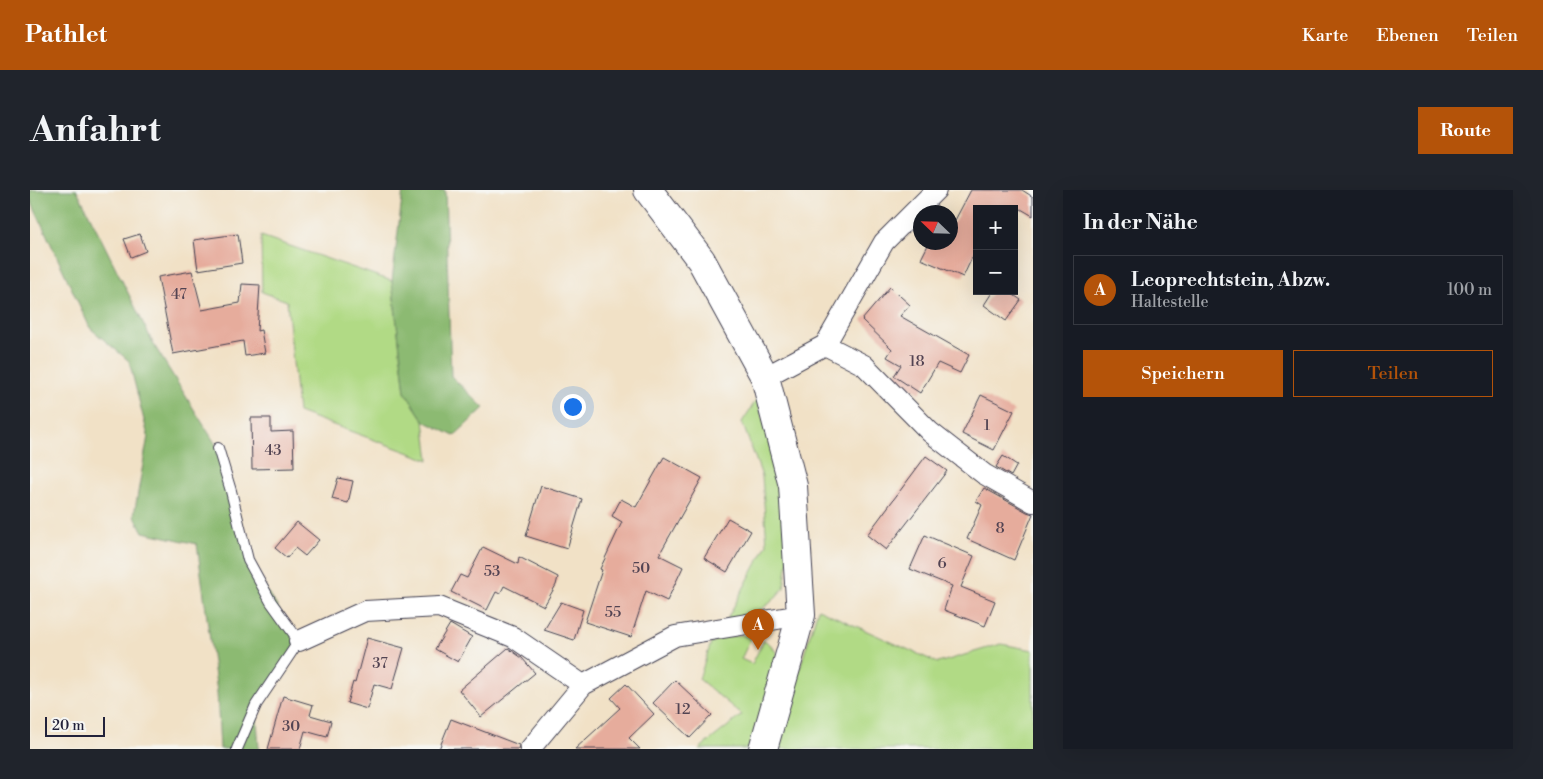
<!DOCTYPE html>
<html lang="de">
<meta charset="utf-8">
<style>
:root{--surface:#171b24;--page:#20242c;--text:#f1f3f6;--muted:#9ea1a6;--line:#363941;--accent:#b45309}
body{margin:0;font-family:"Libre Bodoni",serif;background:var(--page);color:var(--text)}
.controls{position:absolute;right:15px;top:15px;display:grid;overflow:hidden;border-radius:0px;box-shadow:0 5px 20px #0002}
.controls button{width:45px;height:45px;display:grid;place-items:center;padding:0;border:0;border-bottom:1px solid var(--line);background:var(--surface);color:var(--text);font:25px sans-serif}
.compass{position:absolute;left:883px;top:15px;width:45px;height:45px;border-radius:50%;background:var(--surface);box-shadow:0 5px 20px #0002;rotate:293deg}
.scale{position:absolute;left:15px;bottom:12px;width:60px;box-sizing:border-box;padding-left:5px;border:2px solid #22223b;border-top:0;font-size:14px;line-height:18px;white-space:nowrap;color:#22223b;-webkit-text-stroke:4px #f6f6f2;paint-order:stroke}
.you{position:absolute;left:542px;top:216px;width:18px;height:18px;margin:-12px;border:4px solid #fff;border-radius:50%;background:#1a73e8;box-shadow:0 0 0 8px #1a73e833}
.badge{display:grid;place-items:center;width:32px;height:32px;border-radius:50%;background:var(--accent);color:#fff;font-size:16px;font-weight:700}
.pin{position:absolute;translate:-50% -41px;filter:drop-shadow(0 1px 2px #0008)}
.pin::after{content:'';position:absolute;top:26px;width:18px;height:15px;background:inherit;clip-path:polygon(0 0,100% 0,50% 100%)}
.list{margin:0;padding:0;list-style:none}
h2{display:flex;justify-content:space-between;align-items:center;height:65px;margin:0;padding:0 20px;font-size:21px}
h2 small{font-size:16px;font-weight:400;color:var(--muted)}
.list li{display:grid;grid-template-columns:32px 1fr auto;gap:15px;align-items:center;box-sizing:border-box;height:70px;margin:0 10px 10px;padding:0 10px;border:1px solid var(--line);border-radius:0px}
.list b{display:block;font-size:19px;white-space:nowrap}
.list p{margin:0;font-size:16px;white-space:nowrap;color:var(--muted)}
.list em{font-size:16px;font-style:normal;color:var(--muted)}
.actions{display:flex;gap:10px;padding:15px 20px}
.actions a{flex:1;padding:11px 0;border:1px solid var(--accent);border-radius:0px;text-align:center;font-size:18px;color:var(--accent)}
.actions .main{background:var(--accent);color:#fff}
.map{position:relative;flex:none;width:1003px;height:559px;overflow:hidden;border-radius:0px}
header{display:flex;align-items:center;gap:30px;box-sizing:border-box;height:70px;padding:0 25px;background:var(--accent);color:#fff}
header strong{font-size:24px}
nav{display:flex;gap:28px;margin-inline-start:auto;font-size:18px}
.intro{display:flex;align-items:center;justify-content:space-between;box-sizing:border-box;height:120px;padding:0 30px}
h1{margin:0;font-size:35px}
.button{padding:12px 22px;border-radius:0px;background:var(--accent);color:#fff;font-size:18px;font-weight:700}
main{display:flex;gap:30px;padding:0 30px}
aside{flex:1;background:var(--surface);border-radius:0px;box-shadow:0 5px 20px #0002}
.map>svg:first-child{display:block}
.green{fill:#b1da85;stroke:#6a7e60}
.forest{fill:#8cba72;stroke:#576e56}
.building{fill:#e6ac9c}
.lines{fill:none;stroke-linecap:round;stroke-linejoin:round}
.lane-casing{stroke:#413f50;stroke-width:12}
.street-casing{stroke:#413f50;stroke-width:22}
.secondary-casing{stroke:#413f50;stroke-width:30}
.lane{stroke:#fff;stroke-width:10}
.street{stroke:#fff;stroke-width:20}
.secondary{stroke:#fff;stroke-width:28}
.labels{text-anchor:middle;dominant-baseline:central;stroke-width:4;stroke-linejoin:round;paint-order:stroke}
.number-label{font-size:15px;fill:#534453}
</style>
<header>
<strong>Pathlet</strong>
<nav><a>Karte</a><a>Ebenen</a><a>Teilen</a></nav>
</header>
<div class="intro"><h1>Anfahrt</h1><a class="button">Route</a></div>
<main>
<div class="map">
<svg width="1003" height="559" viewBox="0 0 1003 559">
<rect width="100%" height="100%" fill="#f6f6f2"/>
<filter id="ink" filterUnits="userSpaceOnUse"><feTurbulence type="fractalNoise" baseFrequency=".02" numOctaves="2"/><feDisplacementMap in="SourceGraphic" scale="10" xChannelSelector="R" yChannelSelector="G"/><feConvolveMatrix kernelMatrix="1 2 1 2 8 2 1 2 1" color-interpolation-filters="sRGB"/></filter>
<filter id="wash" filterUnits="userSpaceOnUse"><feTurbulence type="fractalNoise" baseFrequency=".0096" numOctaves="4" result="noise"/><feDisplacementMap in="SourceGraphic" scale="20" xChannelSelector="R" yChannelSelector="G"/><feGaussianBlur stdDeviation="1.12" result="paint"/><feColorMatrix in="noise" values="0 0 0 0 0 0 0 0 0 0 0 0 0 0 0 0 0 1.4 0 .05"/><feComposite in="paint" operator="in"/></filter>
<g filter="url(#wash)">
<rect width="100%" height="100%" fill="#f1e1c6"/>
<path class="green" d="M231,46L362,91L375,202L394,231L399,270L268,222L257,111L232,102Z
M727,209L740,251L752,311L758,371L754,398L740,413L727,422L696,431L737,354L732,286L712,232Z
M788,419L908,473L971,454L1003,460V559H745Z
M713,445L721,448L711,469L722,474L734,450L741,455L748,465L728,559H669L712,525L669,489L681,453L694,447Z"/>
<path class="forest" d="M0,0H47L124,155L188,258L219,372L269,451L226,516L229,559H190L187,502L167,354L113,342L104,325L118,246L99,171L60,138L0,9Z
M373,0H415L421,186L454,218L424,246L394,231L375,202L362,91Z"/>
<g id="blocks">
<path class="building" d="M941,0H992L1003,7V26L991,19H947V57L933,87L891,69L898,55L892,52H920V33L923,34Z
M110,44L116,61L101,67L94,49Z
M208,44L212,73L168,80L164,50Z
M162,81L172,120L210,113L212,94L230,95L227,141L231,140L235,163L215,166L213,151L143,164L128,87Z
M860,97L880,115L870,126L939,165L930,183L908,173L890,203L864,186L871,175L857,167L862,159L832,130Z
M963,101H978L991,110L976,131L954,115Z
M951,205L984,221L964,260L932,244Z
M221,228H241V242L263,241L264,278L222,279Z
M896,266L917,281L856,360L837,345Z
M973,266L987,275L981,286L966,277Z
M634,267L672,288L629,365L653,377L637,411L616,401L601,447L555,432L572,380L570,379L592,332L582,326L591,309L606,317Z
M308,288L323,291L318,313L302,309Z
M511,296L552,309L537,359L496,346Z
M954,298L997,322L1003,324L984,370L937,349L952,315L946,311Z
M698,328L721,341L697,382L674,368Z
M267,332L289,350L275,366L265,358L257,368L245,358Z
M895,345L944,366L931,397L965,411L955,436L914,420L922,396L880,379Z
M453,357L488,374L489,367L528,387L526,395L514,416L474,396L470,404L466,402L457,420L421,402L430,385L437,388Z
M531,412L553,420L544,450L514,440Z
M420,434L442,447L428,472L405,459Z
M337,448L374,458L362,499L344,494L337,519L317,513L323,492L325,493Z
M478,458L492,468L505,483L451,527L429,500Z
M645,490L682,525L660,548L623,513Z
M596,494L624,524L599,548L610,559H545L590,518L581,508Z
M253,506L283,515L280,525L301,531L297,547L275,541L270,559H238Z
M421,529L489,555L488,559H409Z"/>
</g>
</g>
<g filter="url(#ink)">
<use href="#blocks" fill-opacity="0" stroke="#413f50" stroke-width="1"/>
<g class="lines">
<g class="lane-casing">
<path id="lane" d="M188,258L201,301L218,370L241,412L269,451L226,515L207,559"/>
</g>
<g class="street-casing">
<path id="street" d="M795,155L854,52L906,0
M735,187L795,155L834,175L900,242L954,284L1003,312
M269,451L335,421L409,417L483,447L553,495L645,446L771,425
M500,559L553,495"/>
</g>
<g class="secondary-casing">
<path id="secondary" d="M618,0L671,70L735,187L763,296L771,425L733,559"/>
</g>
<use href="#lane" class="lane"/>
<use href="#street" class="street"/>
<use href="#secondary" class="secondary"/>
</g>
</g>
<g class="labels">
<g class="number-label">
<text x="149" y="104">47</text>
<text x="887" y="171">18</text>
<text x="957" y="235">1</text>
<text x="243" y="260">43</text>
<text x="970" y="338">8</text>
<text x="912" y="373">6</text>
<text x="611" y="378">50</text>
<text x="462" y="381">53</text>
<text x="583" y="422">55</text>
<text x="350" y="473">37</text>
<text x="653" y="519">12</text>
<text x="261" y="536">30</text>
</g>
</g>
</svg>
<div class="controls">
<button>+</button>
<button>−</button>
</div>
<svg class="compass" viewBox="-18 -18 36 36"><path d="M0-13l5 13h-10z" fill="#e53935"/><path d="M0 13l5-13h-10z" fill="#9ea1a6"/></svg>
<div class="scale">20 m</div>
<div class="you"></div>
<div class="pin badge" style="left:728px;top:460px">A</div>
</div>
<aside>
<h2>In der Nähe<small></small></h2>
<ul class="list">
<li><span class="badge">A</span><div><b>Leoprechtstein, Abzw.</b><p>Haltestelle</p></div><em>100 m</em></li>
</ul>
<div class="actions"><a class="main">Speichern</a><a>Teilen</a></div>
</aside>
</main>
